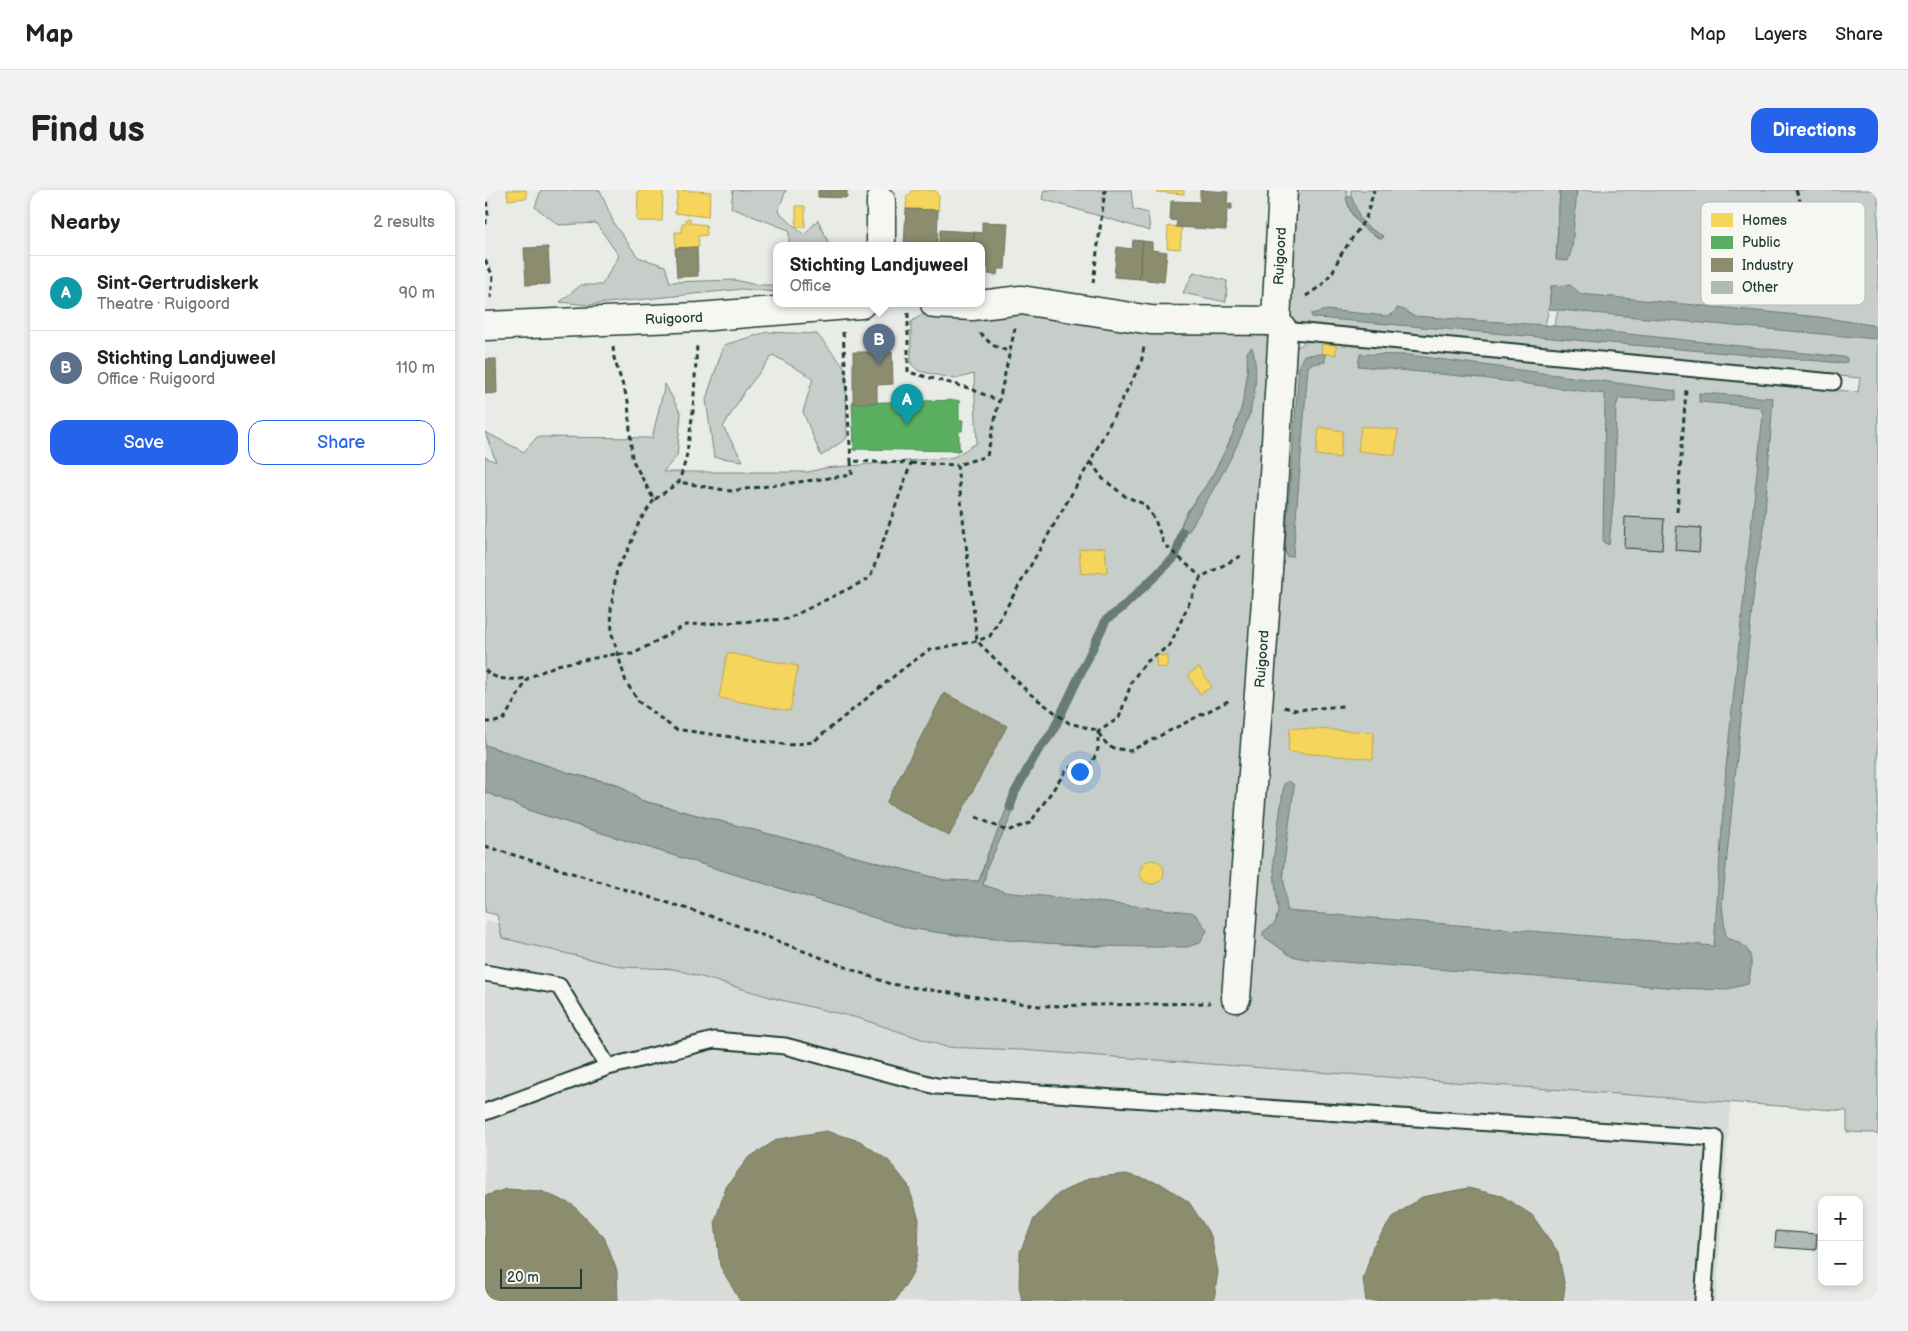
<!DOCTYPE html>
<meta charset="utf-8">
<style>
:root{--surface:#fff;--page:#f2f2f2;--text:#222;--muted:#767676;--line:#e0e0e0;--accent:#2563eb}
body{margin:0;font-family:"Balsamiq Sans",sans-serif;background:var(--page);color:var(--text)}
.controls{position:absolute;right:15px;bottom:15px;display:grid;overflow:hidden;border-radius:10px;box-shadow:0 2px 8px #0003}
.controls button{width:45px;height:45px;display:grid;place-items:center;padding:0;border:0;border-bottom:1px solid var(--line);background:var(--surface);color:var(--text);font:25px sans-serif}
.scale{position:absolute;left:15px;bottom:12px;width:82px;box-sizing:border-box;padding-left:5px;border:2px solid #1f3d34;border-top:0;font-size:14px;line-height:18px;white-space:nowrap;color:#1f3d34;-webkit-text-stroke:4px #f6f6f2;paint-order:stroke}
.you{position:absolute;left:594px;top:581px;width:18px;height:18px;margin:-12px;border:4px solid #fff;border-radius:50%;background:#1a73e8;box-shadow:0 0 0 8px #1a73e833}
.badge{display:grid;place-items:center;width:32px;height:32px;border-radius:50%;background:var(--accent);color:#fff;font-size:16px;font-weight:700}
.pin{position:absolute;translate:-50% -41px;filter:drop-shadow(0 1px 2px #0008)}
.pin::after{content:'';position:absolute;top:26px;width:18px;height:15px;background:inherit;clip-path:polygon(0 0,100% 0,50% 100%)}
.popup{position:absolute;left:288px;top:52px;width:212px;height:65px;box-sizing:border-box;display:grid;place-content:center;border-radius:10px;background:var(--surface);filter:drop-shadow(0 1px 4px #0005);font-size:16px;white-space:nowrap;color:var(--muted)}
.popup b{font-size:19px;color:var(--text)}
.popup::after{content:'';position:absolute;left:50%;top:100%;margin-left:-10px;border:10px solid transparent;border-top-color:var(--surface)}
.list{margin:0;padding:0;list-style:none}
h2{display:flex;justify-content:space-between;align-items:center;height:65px;margin:0;padding:0 20px;font-size:21px}
h2 small{font-size:16px;font-weight:400;color:var(--muted)}
.list li{display:grid;grid-template-columns:32px 1fr auto;gap:15px;align-items:center;box-sizing:border-box;height:75px;padding:0 20px;border-top:1px solid var(--line)}
.list b{display:block;font-size:19px;white-space:nowrap}
.list p{margin:0;font-size:16px;white-space:nowrap;color:var(--muted)}
.list em{font-size:16px;font-style:normal;color:var(--muted)}
.actions{display:flex;gap:10px;padding:15px 20px}
.actions a{flex:1;padding:11px 0;border:1px solid var(--accent);border-radius:15px;text-align:center;font-size:18px;color:var(--accent)}
.actions .main{background:var(--accent);color:#fff}
.map{position:relative;flex:none;width:1393px;height:1111px;overflow:hidden;border-radius:15px}
header{display:flex;align-items:center;gap:30px;box-sizing:border-box;height:70px;padding:0 25px;background:var(--surface);border-bottom:1px solid var(--line)}
header strong{font-size:24px}
nav{display:flex;gap:28px;margin-inline-start:auto;font-size:18px}
.intro{display:flex;align-items:center;justify-content:space-between;box-sizing:border-box;height:120px;padding:0 30px}
h1{margin:0;font-size:35px}
.button{padding:12px 22px;border-radius:15px;background:var(--accent);color:#fff;font-size:18px;font-weight:700}
main{display:flex;gap:30px;padding:0 30px}
aside{flex:1;background:var(--surface);border-radius:15px;box-shadow:0 2px 8px #0003}
.map>svg:first-child{display:block}
.built{fill:#d8dcd8}
.green{fill:#c7cec9;stroke:#73867e;fill-rule:evenodd}
.water{fill:#99a6a0;stroke:#687c75}
.homes{fill:#f6d55c;stroke:#b6a750}
.public{fill:#5aae61;stroke:#488c54}
.industry{fill:#8c8c6e;stroke:#6b745d}
.lines{fill:none;stroke-linecap:round;stroke-linejoin:round}
.stream{stroke:#687c75;stroke-width:9}
.building{fill:#b0bab5;stroke:#1f3d34}
.service-casing{stroke:#1f3d34;stroke-width:19}
.minor-casing{stroke:#1f3d34;stroke-width:31}
.path{stroke:#1f3d34;stroke-width:3;stroke-dasharray:5 4;stroke-linecap:butt}
.service{stroke:#f6f6f2;stroke-width:15}
.minor{stroke:#f6f6f2;stroke-width:28}
.labels{text-anchor:middle;dominant-baseline:central;stroke-width:5;stroke-linejoin:round;paint-order:stroke}
.street-label{font-size:14px;fill:#1f3d34;stroke:#f6f6f2}
.key{fill:#f6f6f2;stroke:#b6beb9;stroke-width:1}
.key-label{font-size:14px;fill:#1f3d34}
</style>
<header>
<strong>Map</strong>
<nav><a>Map</a><a>Layers</a><a>Share</a></nav>
</header>
<div class="intro"><h1>Find us</h1><a class="button">Directions</a></div>
<main>
<aside>
<h2>Nearby<small>2 results</small></h2>
<ul class="list">
<li><span class="badge" style="background:#0f9aa8">A</span><div><b>Sint-Gertrudiskerk</b><p>Theatre · Ruigoord</p></div><em>90 m</em></li>
<li><span class="badge" style="background:#5c6f8a">B</span><div><b>Stichting Landjuweel</b><p>Office · Ruigoord</p></div><em>110 m</em></li>
</ul>
<div class="actions"><a class="main">Save</a><a>Share</a></div>
</aside>
<div class="map">
<svg width="1393" height="1111" viewBox="0 0 1393 1111">
<rect width="100%" height="100%" fill="#e9ebe7"/>
<filter id="ink" filterUnits="userSpaceOnUse"><feTurbulence type="fractalNoise" baseFrequency=".02" numOctaves="2"/><feDisplacementMap in="SourceGraphic" scale="10" xChannelSelector="R" yChannelSelector="G"/><feConvolveMatrix kernelMatrix="1 2 1 2 8 2 1 2 1" color-interpolation-filters="sRGB"/></filter>
<g filter="url(#ink)">
<path class="built" d="M0,731L1250,887L1245,918L1231,1111H0Z"/>
<path class="green" d="M56,0H115L129,34L153,67L180,76L185,92L250,90L271,95H291V102L257,99L103,115L75,112L96,95H117L134,66L111,33L74,35L50,17Z
M248,0H301L293,21L319,45L333,30L345,56H304V40L246,18Z
M559,0H646L648,19L663,23L665,41L557,9Z
M810,0H862C861,24 875,42 898,46C881,38 864,22 866,0H1075L1071,69L1079,71L1092,0H1393V945L1389,943L1362,942V921L535,860L461,857L373,828L292,809L189,779L138,777L17,748L12,725L0,722V602L49,622L423,738L483,747L618,757L520,702L498,695L502,677L529,620L528,600L517,634L503,662L494,691L459,690L155,610L133,594L88,584L0,555V267L11,272L0,242L39,262L52,247L167,248L180,194L196,224L192,266L178,282H323L340,278L469,267L492,253L489,184L470,189L434,181L426,174V132L436,125L488,122L518,123L677,141H718L757,145L772,143L810,158L823,151L830,150L1373,202L1375,188L920,146L814,133L808,129L801,117ZM1085,96L1073,120L1069,137L1060,135L1064,119L1066,97ZM763,162L766,222L694,346C696,322 713,309 725,289C748,250 765,208 763,162Z
M709,82L742,91L741,112L698,103Z
M282,142L332,144L361,179L362,248L336,266L318,222L328,188L288,165L260,201L238,237L258,271L229,267L221,209L239,155Z"/>
<path class="water" d="M1075,0H1092L1087,58L1083,71L1071,70Z
M866,5L877,34L899,47L896,49C878,40 866,28 861,8Z
M1085,95L1096,104L1334,127L1387,135L1393,140L1391,149L1064,119L1066,96Z
M912,118L920,120L928,126L1060,135L1358,167L1362,168V172L1357,173L832,128L827,127L826,124L842,120L902,126L908,124Z
M767,157C785,219 733,289 704,341L693,346C699,320 712,311 725,289C748,250 765,208 762,162Z
M840,164V172L826,174L823,177L808,366L802,367L800,360L814,175L819,165Z
M875,164L924,165L1191,201V210L1134,208L1131,217L1129,305L1124,355L1118,352L1120,204L996,188L873,176Z
M1214,203L1288,208L1279,339L1271,380L1237,715L1241,748C1269,755 1269,769 1263,794L1239,800L1192,798L821,769L806,766L778,746V742L790,733L793,722L788,671L799,594L803,591L808,594L809,598L798,681L802,721L1229,756L1241,577L1278,224L1275,217L1214,212Z
M0,555L88,584L133,595L155,610L459,690L494,691C504,659 518,630 529,599V620L502,677L498,695L520,702L705,722L710,724L722,740L715,753L702,757C608,758 516,752 423,738L49,622L0,602Z"/>
<path class="homes" d="M22,0H41L42,8L23,10Z
M153,0H178L177,31H152Z
M193,0L226,2L223,27L190,23Z
M427,0H450L454,7L453,20L421,19L422,5H425Z
M672,0H699V4L672,2Z
M311,16H320V37H311Z
M205,28V33L221,35L222,45L213,46L214,57L191,58L190,42H197V33H201V29Z
M683,36L697,37L695,59L682,58Z
M837,154L851,155V165L836,163Z
M876,236L913,240L910,265L873,261Z
M834,237L858,241L855,268L831,265Z
M620,357L622,382L596,384L594,359Z
M242,463L313,476L305,521L234,508Z
M672,465L683,466L682,478L671,477Z
M714,477L727,497L715,504L703,485Z
M805,538L889,542L888,569L803,562Z
M655 682a12 12 0 1 1 24 0a12 12 0 1 1-24 0Z"/>
<path class="public" d="M472,210L476,212L474,214V230H478L477,241H474V257L476,259L474,261L371,259V261L367,259L369,258L367,213Z"/>
<path class="industry" d="M333,0H367H362V8L333,7Z
M715,0L743,2L742,14H747V19H742L741,40L691,37L692,31L685,30L686,11L715,12Z
M421,19L453,20L452,56H419Z
M497,32L523,33L520,79H513L512,85L503,84L504,78H496V56H488L489,42L497,43Z
M455,40L489,42L488,56H454Z
M648,50L658,51L654,89L629,87L632,57L647,59Z
M658,51L667,52V60L682,62L679,92L654,89Z
M63,57L65,94L41,95L39,58Z
M212,57L213,86L192,87L190,58Z
M368,162H407L408,194L392,195V213H368Z
M0,169H11L12,203L0,204Z
M459,503L522,536L464,646L401,613Z
M341,941L375,951L404,971L423,995L434,1029L433,1064L428,1083L410,1111H255L235,1076L230,1031L241,997L263,968L293,949Z
M641,984L675,993L704,1012L726,1046L733,1081L729,1111H537L534,1096L535,1062L549,1029L573,1004L604,988Z
M983,998L1017,1006L1047,1025L1073,1062L1080,1097L1078,1111H881L878,1090L888,1056L908,1027L937,1007Z
M21,999L56,1001L88,1015L119,1047L132,1081L133,1111H0V1006Z"/>
<g class="lines">
<path class="stream" d="M525,617L530,602L552,562L567,543L621,430L637,418L690,367L698,342"/>
</g>
<path class="building" d="M1140,327L1179,329L1177,360L1139,358Z
M1192,336L1216,338L1214,362L1190,360Z
M1291,1041L1332,1044L1331,1060L1290,1057Z"/>
<g class="lines">
<g class="service-casing">
<path id="service" d="M798,140L1348,192
M0,783L74,796L123,877L229,850L300,856L451,896L1230,948L1218,1111
M0,922L123,877"/>
</g>
<g class="minor-casing">
<g id="minor">
<path d="M396,56V11"/>
<path d="M450,114L487,116L536,110L666,130L791,131"/>
<path id="s1" d="M0,136L214,127L376,114"/>
<path id="s2" d="M751,808L782,397L798,140L791,131L798,0"/>
</g>
</g>
<path class="path" d="M1311,0L1333,60
M0,34L3,25L0,0
M0,70L8,86L6,108
M608,93L620,0
M821,106L837,95L848,81L855,66L881,28L889,0
M423,123V182L484,198L514,211
M530,138L502,266L472,275L492,451L544,503L584,533L611,540L624,557L645,561L745,510
M358,142L366,271
M495,143L507,155L525,162
M128,157L129,168L143,211L147,269L169,310L194,292L201,269L208,221L212,155
M606,272L618,289L640,306L659,314L670,330L679,354L716,387
M426,273L472,275
M169,310L154,332L143,360L132,378L126,419L127,444L141,492L154,512L190,539L304,555L328,552L419,478L444,460L492,451L505,446L605,272L656,173L659,157
M1192,322L1201,200
M0,480C10,491 29,490 43,488
M799,517L810,520L858,516
M0,532H10L19,529L43,488L72,475L131,464H148L201,435L302,429L385,388L426,273L366,271L367,285L245,301L194,292
M491,627L522,641L545,633L583,578L607,573L613,559V542L634,528L647,491L660,473L685,455L716,387L756,366
M0,656L235,729L405,794L554,816L725,813"/>
<use href="#service" class="service"/>
<use href="#minor" class="minor"/>
</g>
</g>
<g class="labels">
<g class="street-label">
<text stroke="none"><textPath href="#s2" startOffset="746">Ruigoord</textPath></text>
<text stroke="none"><textPath href="#s1" startOffset="189">Ruigoord</textPath></text>
<text stroke="none"><textPath href="#s2" startOffset="340">Ruigoord</textPath></text>
</g>
</g>
<rect x="1216" y="12" width="164" height="103" rx="8" class="key"/>
<rect x="1226" y="23" width="22" height="14" fill="#f6d55c"/>
<rect x="1226" y="46" width="22" height="13" fill="#5aae61"/>
<rect x="1226" y="68" width="22" height="14" fill="#8c8c6e"/>
<rect x="1226" y="91" width="22" height="13" fill="#b0bab5"/>
<g class="key-label">
<text x="1257" y="35">Homes</text>
<text x="1257" y="57">Public</text>
<text x="1257" y="80">Industry</text>
<text x="1257" y="102">Other</text>
</g>
</svg>
<div class="controls">
<button>+</button>
<button>−</button>
</div>
<div class="scale">20 m</div>
<div class="you"></div>
<div class="pin badge" style="left:422px;top:235px;background:#0f9aa8">A</div>
<div class="pin badge" style="left:394px;top:175px;background:#5c6f8a">B</div>
<div class="popup"><b>Stichting Landjuweel</b>Office</div>
</div>
</main>
